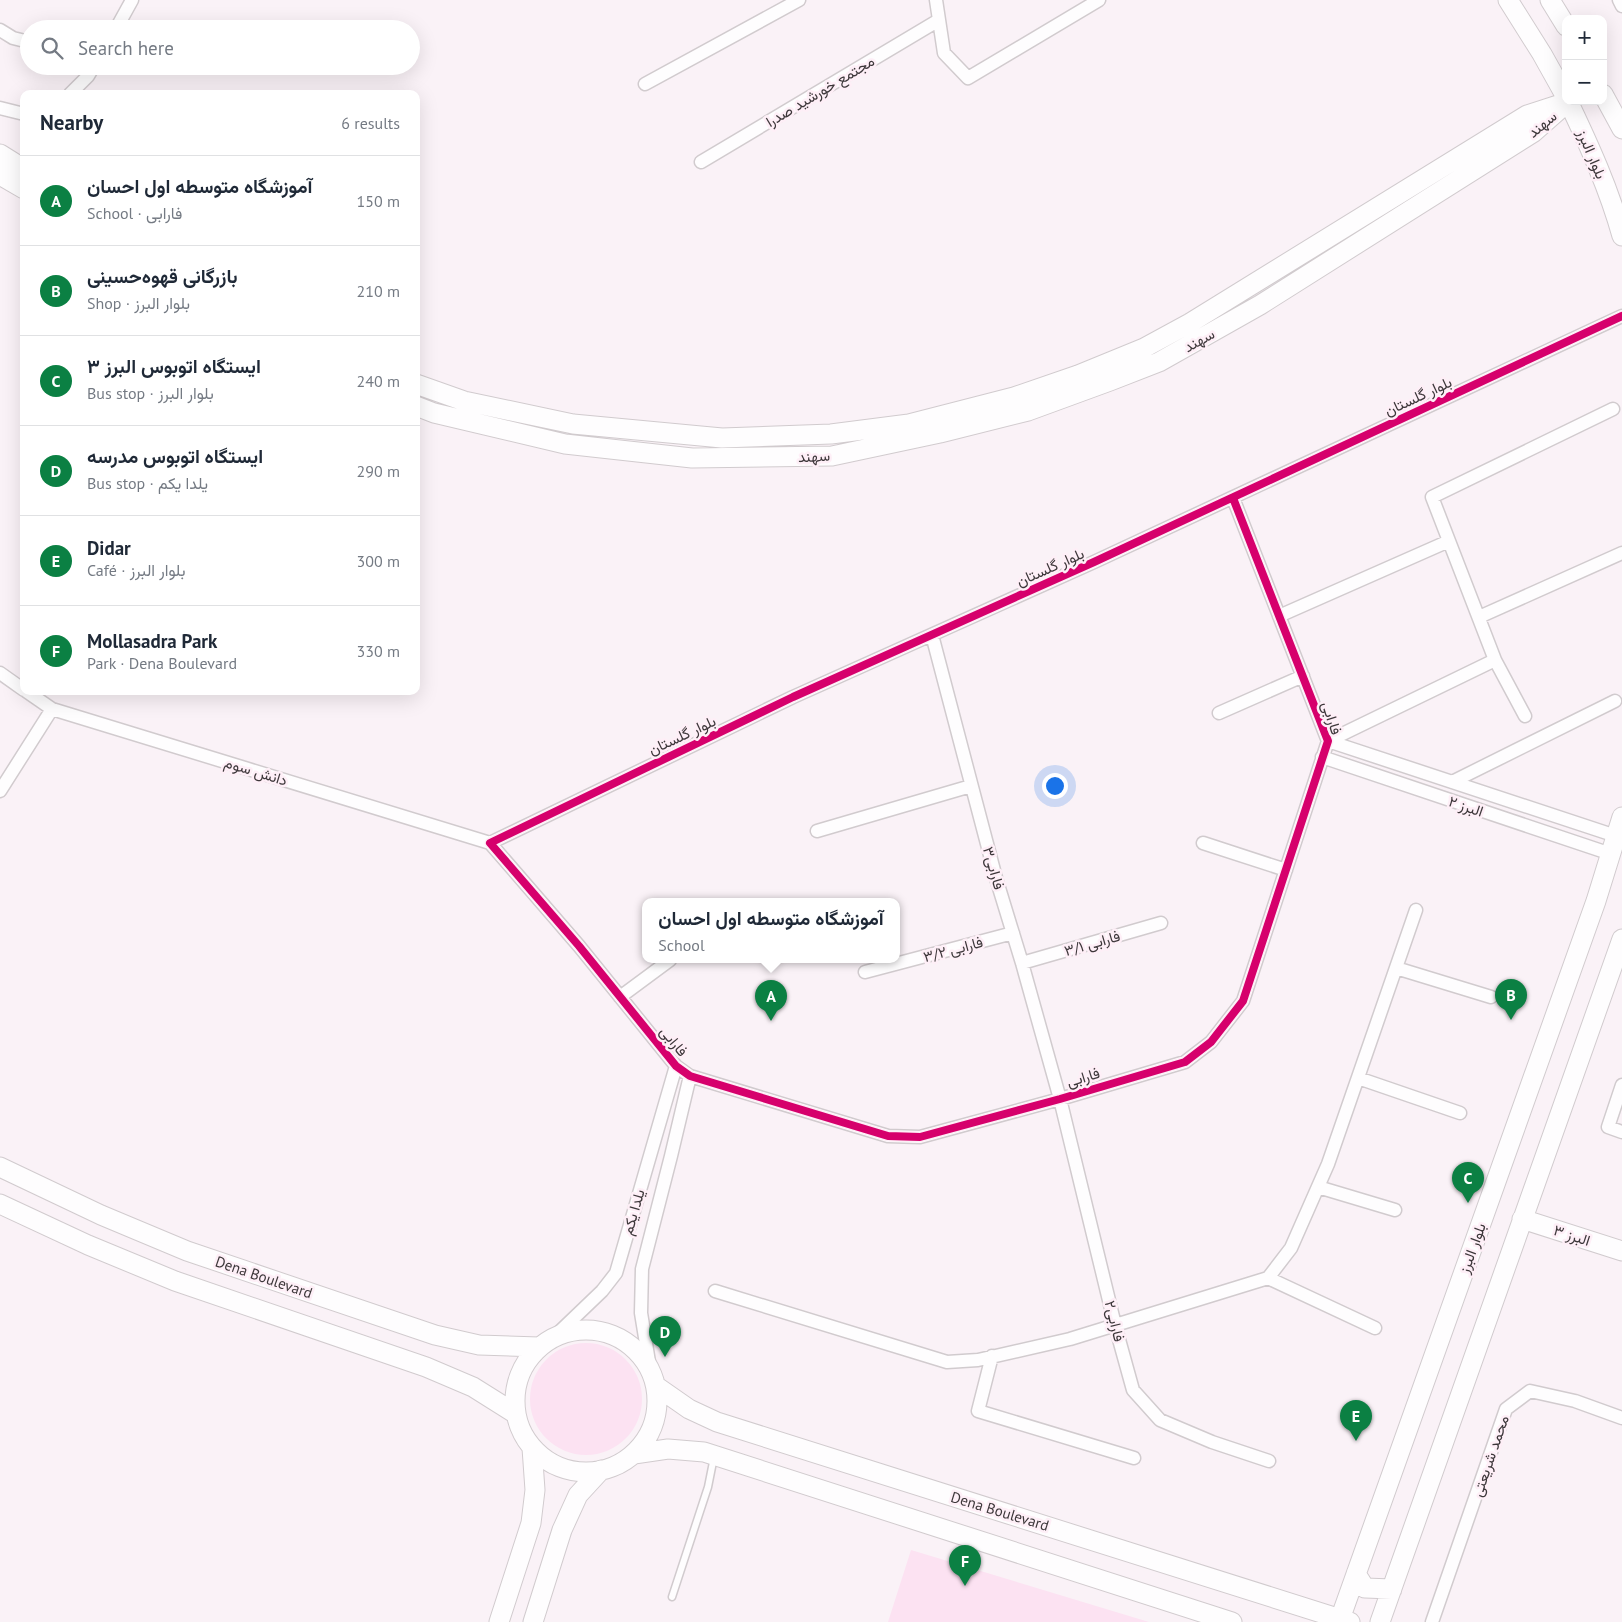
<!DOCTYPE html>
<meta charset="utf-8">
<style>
:root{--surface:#fff;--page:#f2f2f3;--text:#1f2937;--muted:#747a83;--line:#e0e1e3;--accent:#0b8043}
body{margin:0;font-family:"PT Sans",Vazirmatn,sans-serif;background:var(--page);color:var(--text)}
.controls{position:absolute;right:15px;top:15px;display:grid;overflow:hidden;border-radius:10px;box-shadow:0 5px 20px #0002}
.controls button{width:45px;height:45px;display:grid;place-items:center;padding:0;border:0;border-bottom:1px solid var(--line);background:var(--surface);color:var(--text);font:25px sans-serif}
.you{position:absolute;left:1054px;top:785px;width:18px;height:18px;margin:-12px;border:4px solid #fff;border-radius:50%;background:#1a73e8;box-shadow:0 0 0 8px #1a73e833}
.badge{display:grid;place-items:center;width:32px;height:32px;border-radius:50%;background:var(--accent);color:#fff;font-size:16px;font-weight:700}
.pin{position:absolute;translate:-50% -41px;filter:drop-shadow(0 1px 2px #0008)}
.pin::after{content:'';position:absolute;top:26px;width:18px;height:15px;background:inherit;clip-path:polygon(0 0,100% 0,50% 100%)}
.popup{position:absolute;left:642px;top:898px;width:258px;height:65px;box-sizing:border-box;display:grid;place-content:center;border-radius:10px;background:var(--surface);filter:drop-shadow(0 1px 4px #0005);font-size:16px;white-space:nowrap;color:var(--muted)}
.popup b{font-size:19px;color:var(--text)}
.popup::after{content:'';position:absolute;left:50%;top:100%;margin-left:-10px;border:10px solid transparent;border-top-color:var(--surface)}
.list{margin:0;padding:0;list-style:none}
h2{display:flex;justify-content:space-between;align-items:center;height:65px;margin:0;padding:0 20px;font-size:21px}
h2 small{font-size:16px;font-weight:400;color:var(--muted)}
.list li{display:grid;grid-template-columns:32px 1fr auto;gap:15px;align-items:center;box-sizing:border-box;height:90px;padding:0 20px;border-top:1px solid var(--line)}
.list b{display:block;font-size:19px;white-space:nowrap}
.list p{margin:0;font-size:16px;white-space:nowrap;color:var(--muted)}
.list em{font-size:16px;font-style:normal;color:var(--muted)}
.icon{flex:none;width:28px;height:28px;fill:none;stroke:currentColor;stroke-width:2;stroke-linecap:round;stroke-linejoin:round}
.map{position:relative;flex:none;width:1622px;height:1622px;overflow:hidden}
.search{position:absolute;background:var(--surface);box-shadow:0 5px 20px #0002;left:20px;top:20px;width:400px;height:55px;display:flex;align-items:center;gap:12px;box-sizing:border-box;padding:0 18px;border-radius:28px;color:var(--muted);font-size:19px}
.panel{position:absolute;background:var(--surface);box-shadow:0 5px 20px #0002;left:20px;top:90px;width:400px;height:605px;border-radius:10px}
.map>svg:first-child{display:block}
.green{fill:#fce2f2}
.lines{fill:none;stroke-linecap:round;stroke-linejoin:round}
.lane-casing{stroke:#d1cbce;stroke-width:9}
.street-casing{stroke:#d1cbce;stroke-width:15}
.secondary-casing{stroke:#d1cbce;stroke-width:21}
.lane{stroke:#fefdfe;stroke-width:6}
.street{stroke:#fefdfe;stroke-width:12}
.secondary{stroke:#fefdfe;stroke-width:19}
.cycleway-casing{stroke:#feeff7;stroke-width:11}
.cycleway{stroke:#d6006c;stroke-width:8}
.labels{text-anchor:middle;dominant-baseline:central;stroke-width:5;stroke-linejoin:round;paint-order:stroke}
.street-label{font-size:15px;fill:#3d373a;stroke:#feeff7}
</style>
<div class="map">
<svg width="1622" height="1622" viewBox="0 0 1622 1622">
<rect width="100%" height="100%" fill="#faf2f7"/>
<path class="green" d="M530 1399a56 56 0 1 1 112 0a56 56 0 1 1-112 0Z
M911,1550L1149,1622H888Z"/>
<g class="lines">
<g class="lane-casing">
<path id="lane" d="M672,1597L708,1487L714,1457"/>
</g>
<g class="street-casing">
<path id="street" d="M936,0L944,53L968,78L1099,0
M1619,0L1622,6
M116,29L132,0
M0,30L13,38L29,42
M645,84L799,0
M70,94L88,76L94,66
M0,108L24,114
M701,162L939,20
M1279,616L1449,541
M1479,617L1622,553
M932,635L996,878L1022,963L1060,1099L1115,1325L1133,1390L1160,1420L1212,1442L1269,1461
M1495,660L1525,716
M0,673L24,690
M26,691L52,709L490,843
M1219,713L1303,676
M1328,741L1495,660L1432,497L1613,409
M1328,741L1616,836
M1322,757L1611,854
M1452,782L1615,701
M0,791L52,709
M817,831L971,786
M490,843L579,946L676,1066L690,1076L888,1136L920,1137L1060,1099L1185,1062L1211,1042L1243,1001L1328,741L1233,498
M490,843L793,697L1094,562L1622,316
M1203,843L1286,870
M1022,963L1161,923
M1396,968L1491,997
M865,972L1013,933
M620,997L670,960
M1358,1078L1460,1113
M1622,1085L1608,1127L1622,1132
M1318,1187L1395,1210
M1268,1278L1375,1328
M715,1291L947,1362L978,1360L1070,1339L1268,1278L1291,1248L1328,1164L1416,910
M554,1337L602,1291L616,1273L676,1066
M992,1356L978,1411L1134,1458
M650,1368L641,1313L642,1269L671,1156L690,1076
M1432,1622L1506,1409L1530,1391L1575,1401L1622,1418"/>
</g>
<g class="secondary-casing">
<path id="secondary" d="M1508,0L1542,54L1566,97
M1550,0L1566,26
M1603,94L1622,129
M1568,101C1589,145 1609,189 1622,236
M0,154L24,169
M0,175L24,189
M416,384L464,401L573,424L722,438L831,434L909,424L1014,397L1078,375L1144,348L1190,323L1527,115L1561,104
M416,406L434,413L565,444L692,458L832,456L940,433L1028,411L1110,381L1159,362L1260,305L1534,132L1568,102
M0,1167L101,1215L187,1251L435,1335L479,1345L539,1347
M0,1204L88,1245L175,1281L426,1367L473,1387L516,1414
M1522,1219L1622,1251
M515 1401a71 71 0 1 1 142 0a71 71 0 1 1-142 0Z
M656,1386L689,1409L717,1422L1350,1622
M634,1454L668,1449L704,1452L1232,1622
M1356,1574L1365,1588L1392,1589
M499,1622L531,1523L535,1490L532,1448
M533,1622L562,1530L578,1495L601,1470
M1339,1622L1596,901L1622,817
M1380,1622L1622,939"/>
</g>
<use href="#lane" class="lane"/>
<use href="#street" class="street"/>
<use href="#secondary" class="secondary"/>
<g class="cycleway-casing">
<path id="cycleway" d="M1233,498L1328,741L1243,1001L1211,1042L1185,1062L1060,1099L920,1137L888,1136L690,1076L676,1066L579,946L490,843L793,697L1094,562L1622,316"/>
</g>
<use href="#cycleway" class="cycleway"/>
</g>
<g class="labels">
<g class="street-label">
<text transform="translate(820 91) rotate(-31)">مجتمع خورشید صدرا</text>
<text transform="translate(1542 124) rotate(-39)">سهند</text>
<text transform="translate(1592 154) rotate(67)">بلوار البرز</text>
<text transform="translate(1199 340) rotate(-29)">سهند</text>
<text transform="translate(1418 396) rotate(-25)">بلوار گلستان</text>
<text transform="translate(814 456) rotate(-3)">سهند</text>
<text transform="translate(1050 567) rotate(-24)">بلوار گلستان</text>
<text transform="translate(1332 718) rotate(72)">فارابی</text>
<text transform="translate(682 735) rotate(-25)">بلوار گلستان</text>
<text transform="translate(256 771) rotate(17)">دانش سوم</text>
<text transform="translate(1466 806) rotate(19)">البرز ۲</text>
<text transform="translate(994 868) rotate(74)">فارابی۳</text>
<text transform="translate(1092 943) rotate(-16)">فارابی ۳/۱</text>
<text transform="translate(953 949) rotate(-15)">فارابی ۳/۲</text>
<text transform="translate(674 1041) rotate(50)">فارابی</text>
<text transform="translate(1083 1077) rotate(-17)">فارابی</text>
<text transform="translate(633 1212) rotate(-74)">یلدا یکم</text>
<text transform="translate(1572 1235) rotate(18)">البرز ۳</text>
<text transform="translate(1472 1248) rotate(-70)">بلوار البرز</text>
<text transform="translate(264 1277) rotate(19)">Dena Boulevard</text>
<text transform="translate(1115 1321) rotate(76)">فارابی۲</text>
<text transform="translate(1490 1456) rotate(-71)">محمد شریعتی</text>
<text transform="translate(1000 1511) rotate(17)">Dena Boulevard</text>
</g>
</g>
</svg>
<div class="controls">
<button>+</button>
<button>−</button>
</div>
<div class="you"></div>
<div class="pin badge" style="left:771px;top:1021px">A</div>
<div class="popup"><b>آموزشگاه متوسطه اول احسان</b>School</div>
<div class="pin badge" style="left:1511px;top:1020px">B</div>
<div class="pin badge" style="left:1468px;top:1203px">C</div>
<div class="pin badge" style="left:665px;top:1357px">D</div>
<div class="pin badge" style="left:1356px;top:1441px">E</div>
<div class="pin badge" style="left:965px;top:1586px">F</div>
<div class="search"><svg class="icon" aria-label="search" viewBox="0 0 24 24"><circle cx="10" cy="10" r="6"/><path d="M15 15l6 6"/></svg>Search here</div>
<section class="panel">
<h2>Nearby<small>6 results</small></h2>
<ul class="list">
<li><span class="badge">A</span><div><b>آموزشگاه متوسطه اول احسان</b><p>School · فارابی</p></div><em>150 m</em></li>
<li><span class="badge">B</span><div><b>بازرگانی قهوه‌حسینی</b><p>Shop · بلوار البرز</p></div><em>210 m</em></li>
<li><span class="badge">C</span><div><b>ایستگاه اتوبوس البرز ۳</b><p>Bus stop · بلوار البرز</p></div><em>240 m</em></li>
<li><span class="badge">D</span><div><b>ایستگاه اتوبوس مدرسه</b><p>Bus stop · یلدا یکم</p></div><em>290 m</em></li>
<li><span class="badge">E</span><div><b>Didar</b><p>Café · بلوار البرز</p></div><em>300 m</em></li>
<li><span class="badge">F</span><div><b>Mollasadra Park</b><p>Park · Dena Boulevard</p></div><em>330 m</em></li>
</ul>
</section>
</div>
